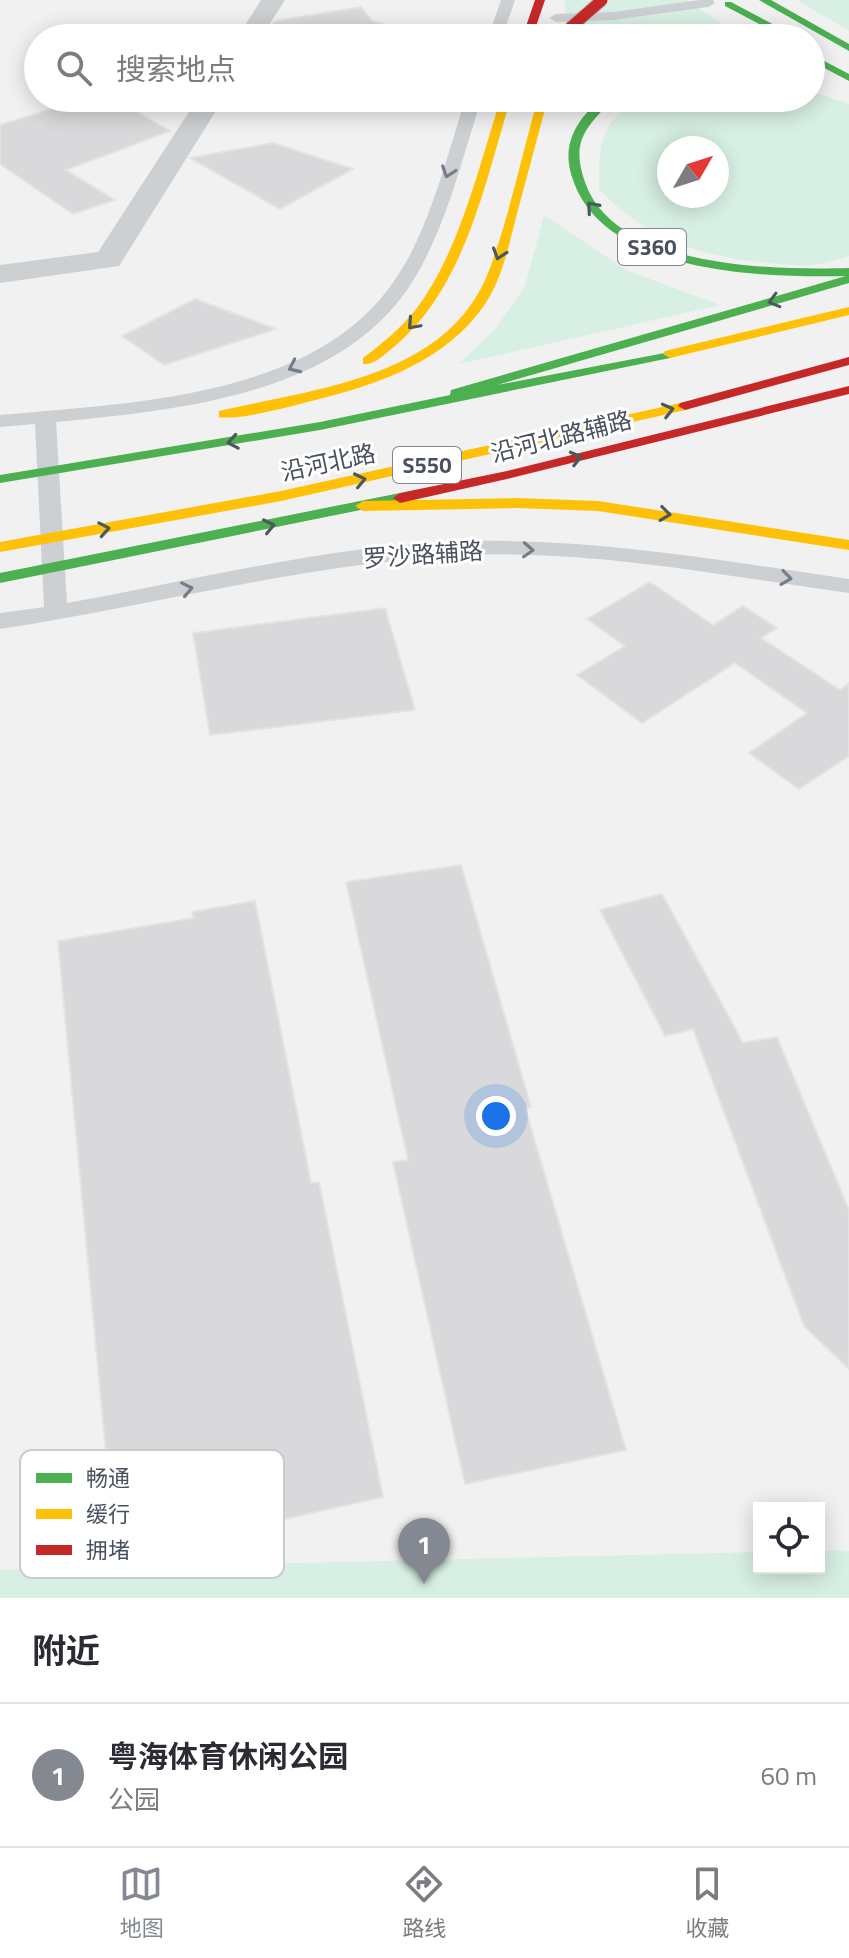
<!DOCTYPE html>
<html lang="zh">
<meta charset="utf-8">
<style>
:root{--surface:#fff;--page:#f7f7f7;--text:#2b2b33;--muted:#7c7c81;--line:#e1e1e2;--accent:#848991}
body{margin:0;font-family:"Titillium Web","Noto Sans SC",sans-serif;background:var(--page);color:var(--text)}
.controls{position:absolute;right:24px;bottom:24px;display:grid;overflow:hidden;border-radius:0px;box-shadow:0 4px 20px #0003}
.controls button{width:72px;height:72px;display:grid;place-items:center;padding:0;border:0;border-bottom:2px solid var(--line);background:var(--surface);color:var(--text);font:40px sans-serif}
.compass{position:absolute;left:657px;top:136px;width:72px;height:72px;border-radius:50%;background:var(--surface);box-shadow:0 4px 20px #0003;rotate:51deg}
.you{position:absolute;left:496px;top:1116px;width:28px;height:28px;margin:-20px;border:6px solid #fff;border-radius:50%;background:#1a73e8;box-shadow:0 0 0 12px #1a73e833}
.badge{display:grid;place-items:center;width:52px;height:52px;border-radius:50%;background:var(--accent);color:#fff;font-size:26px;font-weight:700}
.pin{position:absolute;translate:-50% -66px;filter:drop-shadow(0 2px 4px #0008)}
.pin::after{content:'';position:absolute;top:42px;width:28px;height:24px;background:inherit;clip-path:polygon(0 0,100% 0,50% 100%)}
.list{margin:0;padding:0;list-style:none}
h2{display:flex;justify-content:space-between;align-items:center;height:104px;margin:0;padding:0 32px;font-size:34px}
h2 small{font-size:26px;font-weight:400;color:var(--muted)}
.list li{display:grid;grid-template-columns:52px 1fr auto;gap:24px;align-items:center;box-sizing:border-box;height:144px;padding:0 32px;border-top:2px solid var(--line)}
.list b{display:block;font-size:30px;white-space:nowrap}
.list p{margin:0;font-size:26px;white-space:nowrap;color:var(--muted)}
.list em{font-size:26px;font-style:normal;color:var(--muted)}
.icon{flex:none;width:44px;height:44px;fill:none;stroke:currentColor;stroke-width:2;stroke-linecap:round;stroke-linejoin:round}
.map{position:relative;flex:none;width:849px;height:1598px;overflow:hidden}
.search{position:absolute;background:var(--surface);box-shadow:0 4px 20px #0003;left:24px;right:24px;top:24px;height:88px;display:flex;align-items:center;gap:20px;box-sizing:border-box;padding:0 28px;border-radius:44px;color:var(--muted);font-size:30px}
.sheet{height:248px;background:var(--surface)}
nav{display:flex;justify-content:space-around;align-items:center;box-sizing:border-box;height:112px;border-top:2px solid var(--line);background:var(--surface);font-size:22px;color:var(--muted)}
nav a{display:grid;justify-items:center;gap:4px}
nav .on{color:var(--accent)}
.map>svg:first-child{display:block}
.green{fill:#d7f0e3;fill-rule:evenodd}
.building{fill:#d9d9db;stroke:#e3e3e4;stroke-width:2}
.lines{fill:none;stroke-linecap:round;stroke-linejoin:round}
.lane{fill:#cdd0d2;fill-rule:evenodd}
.street{fill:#cdd0d2;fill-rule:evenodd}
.fast{fill:#4caf50;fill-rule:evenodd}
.slow{fill:#ffc107;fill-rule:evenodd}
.jam{fill:#c62828;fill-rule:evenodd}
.jam-bridge-casing{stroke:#b7bac1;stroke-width:13;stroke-linecap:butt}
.jam-bridge{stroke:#c62828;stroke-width:11}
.oneway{stroke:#777d87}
.oneway2{stroke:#495a5d}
.labels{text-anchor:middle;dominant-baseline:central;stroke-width:6;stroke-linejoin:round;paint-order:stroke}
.shield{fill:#fff;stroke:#80858e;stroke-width:2}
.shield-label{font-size:22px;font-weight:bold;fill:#49515e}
.street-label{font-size:24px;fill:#49515e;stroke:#fff}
.key{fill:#fff;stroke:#c8cbcf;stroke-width:2}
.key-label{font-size:22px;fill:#49515e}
</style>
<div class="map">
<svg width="849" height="1598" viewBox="0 0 849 1598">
<rect width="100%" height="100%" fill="#f2f1f1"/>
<path class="green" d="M565,0H687L742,38H568Z
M797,0H849V31Z
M811,91L849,104V256C837,259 825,263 813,265C799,267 783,264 770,263C704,258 644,238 599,189C600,142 597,132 634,100L811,98ZM669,148H717V196H669Z
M544,215L626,270L720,305L459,364L496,328L525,286Z
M833,1550L849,1551V1598H0V1570L759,1552V1568H819V1551Z"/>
<path class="building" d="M361,7L372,21L410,31L395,38H305L272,25L275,21Z
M86,98H113L170,131L66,170L115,200L73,214L0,164V125Z
M273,143L353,169L280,209L190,158Z
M195,299L276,329L164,365L122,336Z
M650,582L713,625L743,606L777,628L761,638L840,690L849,683V756L799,789L749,753L807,713L735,663L642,723L577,675L625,646L587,619Z
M385,608L415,710L210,735L193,633Z
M461,865L531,1107L525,1108L626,1450L465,1484L393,1162L408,1160L346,882Z
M662,894L743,1043L777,1037L849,1210V1369L804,1326L693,1029L665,1036L600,910Z
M255,901L311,1183L319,1182L383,1497L271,1522L265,1484L112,1518L58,941L194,918L192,912Z"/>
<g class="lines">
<path class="lane" d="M501,0H515L502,38H488Z
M699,0H713L715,3L708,7L613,20L556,22L549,18L556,14L613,12Z
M466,98H482C463,155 449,216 420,269C352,395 183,409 56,422L67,603C202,579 337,543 475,541C600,539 725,561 849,579V593C724,576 597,550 471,555C312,562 156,605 0,629V613L44,607L35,424L0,427V415C127,403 311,399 392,284C430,231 445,160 466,98Z"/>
<path class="street" d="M261,0H285L261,38H237Z
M198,98H224L119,266L0,283V265L98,252Z"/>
<path class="fast" d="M759,0H771L849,44V51Z
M725,2H731L799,38H786L725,6Z
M811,54L849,74V81L811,61Z
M602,98H614C587,127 570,140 585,182C614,269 775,270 849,268V283L497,385L675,351L677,354L670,358L320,430L0,483V475L320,422L450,395L451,390L846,276C762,278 602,274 572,177C561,144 577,119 602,98Z
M400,493L405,495V501L0,583V573Z"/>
<path class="slow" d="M501,98H511C484,185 465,291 389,351C381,357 374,365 363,364V358C383,343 401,328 417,308C461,248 478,168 501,98Z
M538,98H548C538,135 528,173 518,210C509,243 503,279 483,307C447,358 385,382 327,397C302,403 242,421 219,417V411C317,388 450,378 490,268C510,213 522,154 538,98Z
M849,307V315L670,358L663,354L665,351Z
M685,402L690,403V409L281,501L0,552V542L281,491Z
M517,498L598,501L849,540V550L598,511L517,508L363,511L355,506L363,501Z"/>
<path class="jam" d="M535,0H545L532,38H522Z
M849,357V365L685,410L678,406L680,403Z
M849,386V394L507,479L400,503L393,498L400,493L507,471Z"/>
<g class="jam-bridge-casing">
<path id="jam-bridge" d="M565,38L571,27L602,0"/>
</g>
<use href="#jam-bridge" class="jam-bridge"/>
</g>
<defs><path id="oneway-chevron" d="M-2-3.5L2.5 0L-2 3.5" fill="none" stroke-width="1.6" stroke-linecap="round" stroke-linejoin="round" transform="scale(2)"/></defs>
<g class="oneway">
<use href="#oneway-chevron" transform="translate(448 172) rotate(109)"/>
<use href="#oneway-chevron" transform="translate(294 367) rotate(155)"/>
<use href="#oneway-chevron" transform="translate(528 550) rotate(3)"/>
<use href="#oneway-chevron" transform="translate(786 578) rotate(8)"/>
<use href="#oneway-chevron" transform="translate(187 589) rotate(-11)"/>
</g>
<g class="oneway2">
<use href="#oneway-chevron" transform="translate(592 207) rotate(-131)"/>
<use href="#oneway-chevron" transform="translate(499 254) rotate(108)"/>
<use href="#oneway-chevron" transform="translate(774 301) rotate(164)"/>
<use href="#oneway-chevron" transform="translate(413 324) rotate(132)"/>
<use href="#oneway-chevron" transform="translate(668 410) rotate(-14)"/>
<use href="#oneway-chevron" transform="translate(233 442) rotate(170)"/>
<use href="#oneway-chevron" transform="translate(576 458) rotate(-14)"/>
<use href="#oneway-chevron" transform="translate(360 480) rotate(-12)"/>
<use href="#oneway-chevron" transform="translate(665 514) rotate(7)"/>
<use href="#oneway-chevron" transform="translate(269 526) rotate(-12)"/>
<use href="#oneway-chevron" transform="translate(104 529) rotate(-10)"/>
</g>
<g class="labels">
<g class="shield">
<rect x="618" y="229" width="68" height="36" rx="6"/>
<rect x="393" y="447" width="68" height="36" rx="6"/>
</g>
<g class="shield-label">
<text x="652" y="247">S360</text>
<text x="427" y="465">S550</text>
</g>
<g class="street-label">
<text transform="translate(561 436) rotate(-14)">沿河北路辅路</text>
<text transform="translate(328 462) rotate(-12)">沿河北路</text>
<text transform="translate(423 554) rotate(-4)">罗沙路辅路</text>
</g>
</g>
<rect x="20" y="1450" width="264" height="128" rx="12" class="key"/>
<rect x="36" y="1473" width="36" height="10" fill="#4caf50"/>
<rect x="36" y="1509" width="36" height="10" fill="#ffc107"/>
<rect x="36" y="1545" width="36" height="10" fill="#c62828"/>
<g class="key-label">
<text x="86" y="1486">畅通</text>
<text x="86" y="1522">缓行</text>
<text x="86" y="1558">拥堵</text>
</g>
</svg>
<div class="controls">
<button><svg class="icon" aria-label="locate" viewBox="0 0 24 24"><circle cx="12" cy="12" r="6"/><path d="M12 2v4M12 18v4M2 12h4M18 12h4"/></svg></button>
</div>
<svg class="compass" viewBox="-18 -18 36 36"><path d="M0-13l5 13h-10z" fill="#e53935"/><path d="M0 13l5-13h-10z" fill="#7c7c81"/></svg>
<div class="you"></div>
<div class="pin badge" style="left:424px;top:1584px">1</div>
<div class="search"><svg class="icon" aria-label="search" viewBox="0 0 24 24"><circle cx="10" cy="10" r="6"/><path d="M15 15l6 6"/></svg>搜索地点</div>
</div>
<section class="sheet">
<h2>附近<small></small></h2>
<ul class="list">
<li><span class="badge">1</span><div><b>粤海体育休闲公园</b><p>公园</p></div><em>60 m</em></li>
</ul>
</section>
<nav>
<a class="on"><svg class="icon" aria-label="map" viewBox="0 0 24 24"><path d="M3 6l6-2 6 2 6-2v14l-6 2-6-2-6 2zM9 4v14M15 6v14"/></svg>地图</a>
<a><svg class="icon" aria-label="directions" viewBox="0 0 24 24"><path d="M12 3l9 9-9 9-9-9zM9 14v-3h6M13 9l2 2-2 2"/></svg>路线</a>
<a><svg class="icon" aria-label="saved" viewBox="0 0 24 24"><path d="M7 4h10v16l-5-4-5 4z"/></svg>收藏</a>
</nav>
